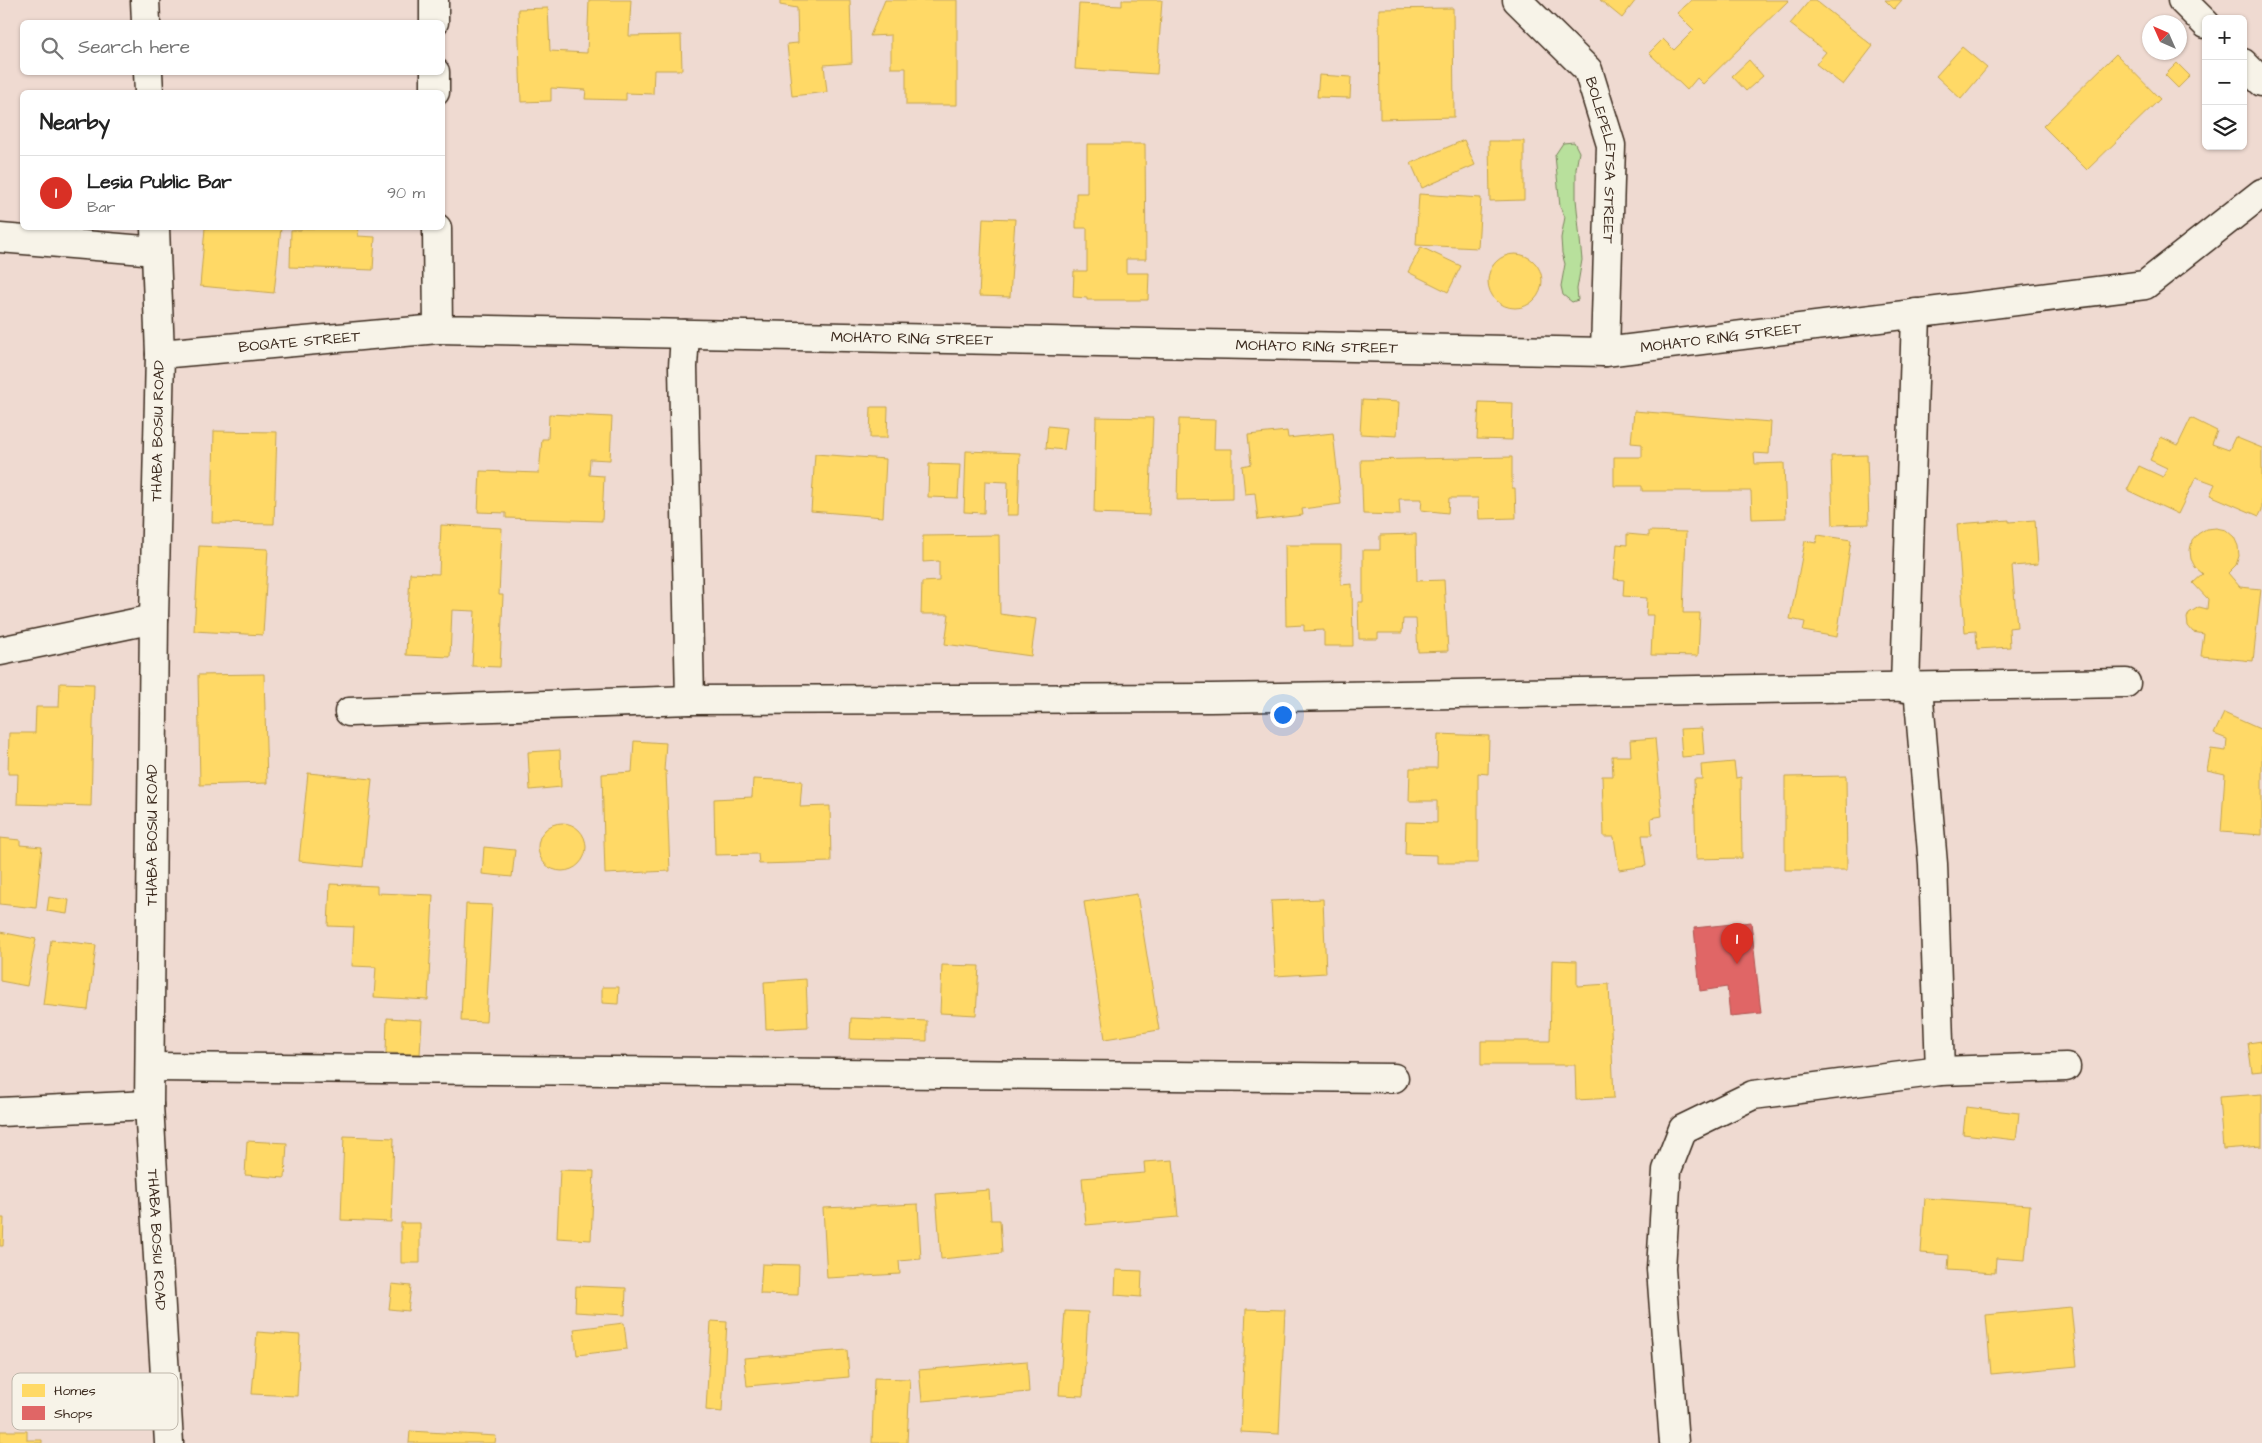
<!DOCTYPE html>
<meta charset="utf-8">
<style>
:root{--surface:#fff;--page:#f6f6f6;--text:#222;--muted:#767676;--line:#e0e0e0;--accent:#d93025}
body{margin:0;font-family:"Architects Daughter",sans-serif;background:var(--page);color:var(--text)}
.controls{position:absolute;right:15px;top:15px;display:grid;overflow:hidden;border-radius:8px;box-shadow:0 1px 4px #0004}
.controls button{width:45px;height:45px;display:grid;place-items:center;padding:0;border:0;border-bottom:1px solid var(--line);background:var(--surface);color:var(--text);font:25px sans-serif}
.compass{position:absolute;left:2142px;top:15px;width:45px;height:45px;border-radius:50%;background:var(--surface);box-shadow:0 1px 4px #0004;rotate:315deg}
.you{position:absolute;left:1282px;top:714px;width:18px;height:18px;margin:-12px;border:4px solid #fff;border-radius:50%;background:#1a73e8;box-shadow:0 0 0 8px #1a73e833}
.badge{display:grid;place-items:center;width:32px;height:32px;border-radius:50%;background:var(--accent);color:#fff;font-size:16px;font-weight:700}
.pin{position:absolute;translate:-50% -41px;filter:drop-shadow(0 1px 2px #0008)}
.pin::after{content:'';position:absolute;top:26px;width:18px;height:15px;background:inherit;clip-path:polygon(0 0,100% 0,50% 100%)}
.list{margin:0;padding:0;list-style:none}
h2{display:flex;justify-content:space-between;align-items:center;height:65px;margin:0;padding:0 20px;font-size:21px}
h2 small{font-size:16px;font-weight:400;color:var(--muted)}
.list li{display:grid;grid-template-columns:32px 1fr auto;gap:15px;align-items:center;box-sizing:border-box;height:75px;padding:0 20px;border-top:1px solid var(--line)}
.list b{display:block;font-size:19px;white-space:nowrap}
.list p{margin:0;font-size:16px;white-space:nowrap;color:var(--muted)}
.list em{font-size:16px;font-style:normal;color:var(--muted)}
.icon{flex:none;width:28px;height:28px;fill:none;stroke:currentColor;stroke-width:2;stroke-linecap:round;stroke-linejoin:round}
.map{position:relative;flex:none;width:2262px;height:1443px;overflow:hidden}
.search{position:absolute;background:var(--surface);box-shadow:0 1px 4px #0004;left:20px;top:20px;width:425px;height:55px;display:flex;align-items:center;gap:12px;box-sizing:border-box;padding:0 18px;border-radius:8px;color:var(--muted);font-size:19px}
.panel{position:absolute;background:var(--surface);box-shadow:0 1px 4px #0004;left:20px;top:90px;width:425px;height:140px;border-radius:8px}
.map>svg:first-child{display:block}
.green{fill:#b8e09c;stroke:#7a855d}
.homes{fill:#ffd966;stroke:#c4a450}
.shops{fill:#e06666;stroke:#ae5450}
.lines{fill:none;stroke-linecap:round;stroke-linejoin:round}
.minor-casing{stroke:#3b2a1e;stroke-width:31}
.minor{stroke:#f7f3e8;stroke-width:28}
.labels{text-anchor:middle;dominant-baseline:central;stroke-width:5;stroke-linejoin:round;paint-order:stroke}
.street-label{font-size:15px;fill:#3b2a1e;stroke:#f7f3e8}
.key{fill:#f7f3e8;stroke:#bfb7ab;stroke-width:1}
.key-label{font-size:14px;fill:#3b2a1e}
</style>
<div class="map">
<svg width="2262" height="1443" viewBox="0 0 2262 1443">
<rect width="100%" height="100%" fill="#efdad1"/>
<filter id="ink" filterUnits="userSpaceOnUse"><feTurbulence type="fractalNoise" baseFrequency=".02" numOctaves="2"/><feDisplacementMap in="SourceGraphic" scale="10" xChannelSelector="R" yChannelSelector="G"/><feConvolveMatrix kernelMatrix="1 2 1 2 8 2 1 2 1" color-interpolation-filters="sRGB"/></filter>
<g filter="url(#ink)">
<path class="green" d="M1574,142L1579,152L1576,169V199L1582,260L1577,289L1578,300L1572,302L1563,295L1561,286L1565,264L1562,253L1561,238L1565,217L1560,207L1555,155L1563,143Z"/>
<path class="homes" d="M589,0H631L629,36L681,35L682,70H654L653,94L626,93V100L585,99L586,90L551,88V101L521,102L518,9L548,8L550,51L587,53Z
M780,0H850L852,63L824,65L827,92L792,96L787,44L798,43L797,8L780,5Z
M885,0H957V105H906V68H891V35L870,36Z
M1122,0H1162L1157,74L1075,69L1079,4L1122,6Z
M1600,0H1636L1622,18Z
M1692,0H1789L1703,84L1697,78L1687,90L1649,53L1663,39L1674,50L1694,30L1677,13Z
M1810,0H1815L1873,46L1843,85L1816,64L1826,52L1790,24Z
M1885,0H1902L1894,9Z
M1453,8L1454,117L1380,119L1379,9Z
M1962,47L1987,68L1961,99L1936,76Z
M2116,54L2160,99L2087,170L2043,126Z
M1749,60L1763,76L1746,91L1732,76Z
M2177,63L2190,76L2178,88L2165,75Z
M1319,75L1351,77L1350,98L1317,97Z
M1464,140L1475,165L1422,188L1411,163Z
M1489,141H1524V200L1490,201Z
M1087,144H1145L1146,259H1126V273H1149L1148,300H1087V298L1073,297L1074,271H1087V228H1076V193H1087Z
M1419,194L1481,198L1478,248L1416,245Z
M983,218L1015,219L1010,297L979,296Z
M205,228H281L274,293L200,286Z
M301,228H359L358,236L375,237L373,270L290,267L291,230H301Z
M1421,247L1461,266L1448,292L1408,272Z
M1488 281a27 27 0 1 1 54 0a27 27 0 1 1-54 0Z
M1362,400L1399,402L1397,436L1360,434Z
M1479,402L1513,403L1512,440L1477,439Z
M871,407H888L887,438H870Z
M1634,411L1771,422L1769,454L1754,453L1755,464L1784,463L1786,518L1752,519L1751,491H1642V486H1614V457H1642V444L1631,443Z
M549,414L612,417L610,460L590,459L589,475L604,476L602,521L506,518V513L478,512L480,471L539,473L542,439H548Z
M1096,417L1153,418L1149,515L1094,513Z
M2191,418L2217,431L2212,444L2229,450L2235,437L2262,448V510L2259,516L2210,495L2215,484L2196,477L2178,514L2127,490L2139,466L2163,477L2167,468L2150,460L2161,437L2178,445Z
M1179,419L1215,420L1214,449H1232V499L1177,500Z
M1048,426L1067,428L1064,450L1046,448Z
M214,431L277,432L274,524L212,523Z
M1287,431L1288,438L1333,433L1341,504L1302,509L1303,515L1258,520L1255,493L1245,494L1242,466L1251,464L1248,435Z
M966,451L1020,453L1018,515H1007L1008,482L985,481L984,513L964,512Z
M815,454L886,459L883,517L811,511Z
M1867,455L1869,524L1833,525L1831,456Z
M1512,457V488H1515L1516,518L1479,519L1478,498H1449L1448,513L1421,510L1422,499H1399L1400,515L1363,514L1361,460Z
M929,464L960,465L958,498L928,497Z
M2009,520V522L2035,520L2038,564L2012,566L2017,627L2009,628L2010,647L1977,649L1976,631L1965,632L1957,524Z
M441,525L502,528L499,595H503L500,667L472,666L475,611L452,610L450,657L406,655L410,573L439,574Z
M2216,528L2226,530L2234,537L2238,546L2239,556L2236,565L2228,573L2240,587L2261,589L2253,661L2201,656L2204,634L2193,632L2188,626L2187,618L2189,613L2199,607L2207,609L2208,599L2193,583L2203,574L2195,567L2191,559L2190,550L2192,541L2198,534L2206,529Z
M1649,531L1686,532L1683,613H1700L1698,656L1651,655L1653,615H1646L1647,598L1623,596L1624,580L1614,579L1617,544L1627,545V534L1649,536Z
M1416,534L1417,581L1444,580L1448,651L1418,652L1416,619H1403L1402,633H1378V639H1359L1358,602H1363V550H1380V535Z
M999,535L1000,614L1036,619L1031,656L945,644L949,614H921L922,582L939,581V561L923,562V536Z
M1818,535L1851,540L1837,637L1803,631L1805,622L1790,619L1805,541L1816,543Z
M1285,545H1341V585L1352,584L1353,646H1324V630L1304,631V625L1286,626Z
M199,546L268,549L263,635L194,631Z
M264,674L267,783L200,785L198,675Z
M60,683L94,684L91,806L17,804L18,774H8L9,733H35L36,707H59Z
M2224,713L2262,730V835L2221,832L2225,774L2207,770L2211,749L2226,751L2227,739L2214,734Z
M1702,728L1704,755L1682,757L1680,729Z
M1438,734L1489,736L1488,774L1478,773V863H1437V855L1405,854L1406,822L1437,823V801H1409L1410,768H1437Z
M1655,738L1662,816L1651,818L1652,835H1642L1646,866L1619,870L1614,837H1604L1602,776H1613L1612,756H1631L1630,740Z
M634,741L666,743L664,771H666L670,871L605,874L602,774L632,772Z
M560,750L561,787L530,790L528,752Z
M1734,762L1736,778L1741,777L1742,858L1696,859L1694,779H1702L1701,765Z
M308,773L372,779L363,867L299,861Z
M1846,776L1847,870H1785V777Z
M753,779L802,781L800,807L830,806L831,862L759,864L758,854L715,855L714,799L752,797Z
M538 847a24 24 0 1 1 48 0a24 24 0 1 1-48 0Z
M0,838L20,840V845L42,847L36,908L0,904Z
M484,847L515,850L512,877L482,874Z
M330,884L377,886V893L433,895L428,1000L374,997L376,967L352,966L354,927L328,926Z
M1137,894L1159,1030L1105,1039L1084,902Z
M49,897L69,900L67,914L47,911Z
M1323,899L1326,973L1275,976L1271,901Z
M466,904L492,905L486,1022L461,1021Z
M0,932L36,939L27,986L0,981Z
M51,940L96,945L88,1010L43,1005Z
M1552,960L1577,961V986L1609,984L1614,1098L1576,1100L1575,1065H1481V1041H1550Z
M942,965L979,966L976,1015L940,1013Z
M806,979L808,1027L766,1029L764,982Z
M602,987H619L618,1004L602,1003Z
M387,1018L422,1020L420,1054L386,1053Z
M851,1018L927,1021V1041L850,1039Z
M2262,1041V1071L2252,1072L2248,1043Z
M2262,1094V1146L2223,1149L2219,1097Z
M1966,1107L2019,1113L2016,1140L1963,1134Z
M344,1136L394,1138L391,1222L341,1220Z
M247,1141L287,1143L285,1178L245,1175Z
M1173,1160L1178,1217L1086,1225L1082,1178L1145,1173L1144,1162Z
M560,1170L594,1171L591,1240L557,1238Z
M989,1190L991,1220H1000L1002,1253L941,1259L936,1194Z
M1925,1198L2030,1205L2025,1260L1996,1258L1995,1273L1948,1270L1949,1255L1921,1253Z
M918,1204L921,1259L899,1261L900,1274L827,1278L823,1208Z
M0,1218H4L3,1246H0Z
M401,1223H420V1263H401Z
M762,1264L799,1265L798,1295L760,1294Z
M1116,1270L1142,1271L1141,1297L1115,1295Z
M392,1284L411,1286L408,1311L389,1309Z
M576,1286L626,1288L625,1315L575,1312Z
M2071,1307L2077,1366L1991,1374L1986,1315Z
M1246,1309L1285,1310L1279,1434L1241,1432Z
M1065,1311L1088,1312L1083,1396L1059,1395Z
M711,1321L727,1322L722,1412L706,1410Z
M624,1323L627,1349L577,1355L574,1329Z
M257,1332L300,1335L297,1396L252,1394Z
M847,1350L849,1377L747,1386L744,1358Z
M1027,1361L1029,1392L922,1401L919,1370Z
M874,1378L910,1379L907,1443H872Z
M0,1431H27V1440H42V1443H0Z
M410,1431L496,1436L495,1443H409Z"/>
<path class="shops" d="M1751,922L1761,1013L1730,1016L1727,987L1700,991L1694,928Z"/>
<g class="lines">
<g class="minor-casing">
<g id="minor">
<path d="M145,0L146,22"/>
<path d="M434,0V22"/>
<path id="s1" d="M1517,0L1588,70L1611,145L1605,352"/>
<path d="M2182,0L2206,24"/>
<path d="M2243,63L2262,82"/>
<path d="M148,72L149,92"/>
<path d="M435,72V92"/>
<path id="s2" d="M155,228L160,354L154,619L149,1105L169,1443"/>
<path id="s3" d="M437,228L438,329L1605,352L2145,285L2262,193"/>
<path d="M0,238L156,251"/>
<path d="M685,334L683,367L690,700"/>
<path id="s4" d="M160,354L438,329"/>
<path d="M0,651L154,619"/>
<path d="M1905,688L1916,313"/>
<path d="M1918,688L1933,864L1940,1071"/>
<path d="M349,712L690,700L1211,698L2126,683"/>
<path d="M151,1067L1394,1078"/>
<path d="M0,1112L149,1105"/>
<path d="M1674,1443L1661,1269L1667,1170L1683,1129L1753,1095L1940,1071L2066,1067"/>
</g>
</g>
<use href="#minor" class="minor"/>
</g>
</g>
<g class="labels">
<g class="street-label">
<text stroke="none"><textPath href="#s1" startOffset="192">BOLEPELETSA STREET</textPath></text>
<text stroke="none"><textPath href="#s3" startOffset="1385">MOHATO RING STREET</textPath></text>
<text stroke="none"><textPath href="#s3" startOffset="575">MOHATO RING STREET</textPath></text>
<text stroke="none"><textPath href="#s4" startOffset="140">BOQATE STREET</textPath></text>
<text stroke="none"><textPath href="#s3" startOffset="980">MOHATO RING STREET</textPath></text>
<text transform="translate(158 431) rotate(-89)">THABA BOSIU ROAD</text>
<text transform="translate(152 835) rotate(-90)">THABA BOSIU ROAD</text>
<text stroke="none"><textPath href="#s2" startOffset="1012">THABA BOSIU ROAD</textPath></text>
</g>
</g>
<rect x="12" y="1373" width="166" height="57" rx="8" class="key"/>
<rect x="22" y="1384" width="23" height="13" fill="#ffd966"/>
<rect x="22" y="1406" width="23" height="14" fill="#e06666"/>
<g class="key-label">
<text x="54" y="1395">Homes</text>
<text x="54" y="1418">Shops</text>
</g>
</svg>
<div class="controls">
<button>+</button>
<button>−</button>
<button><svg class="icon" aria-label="layers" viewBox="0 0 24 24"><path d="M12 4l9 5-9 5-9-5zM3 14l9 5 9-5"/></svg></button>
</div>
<svg class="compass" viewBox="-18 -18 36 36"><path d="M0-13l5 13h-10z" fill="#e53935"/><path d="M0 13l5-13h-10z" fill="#767676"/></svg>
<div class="you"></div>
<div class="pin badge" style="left:1737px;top:964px">1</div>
<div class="search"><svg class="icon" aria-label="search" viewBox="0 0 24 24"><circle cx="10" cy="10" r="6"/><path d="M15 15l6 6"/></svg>Search here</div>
<section class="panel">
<h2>Nearby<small></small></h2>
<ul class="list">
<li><span class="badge">1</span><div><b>Lesia Public Bar</b><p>Bar</p></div><em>90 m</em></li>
</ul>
</section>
</div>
